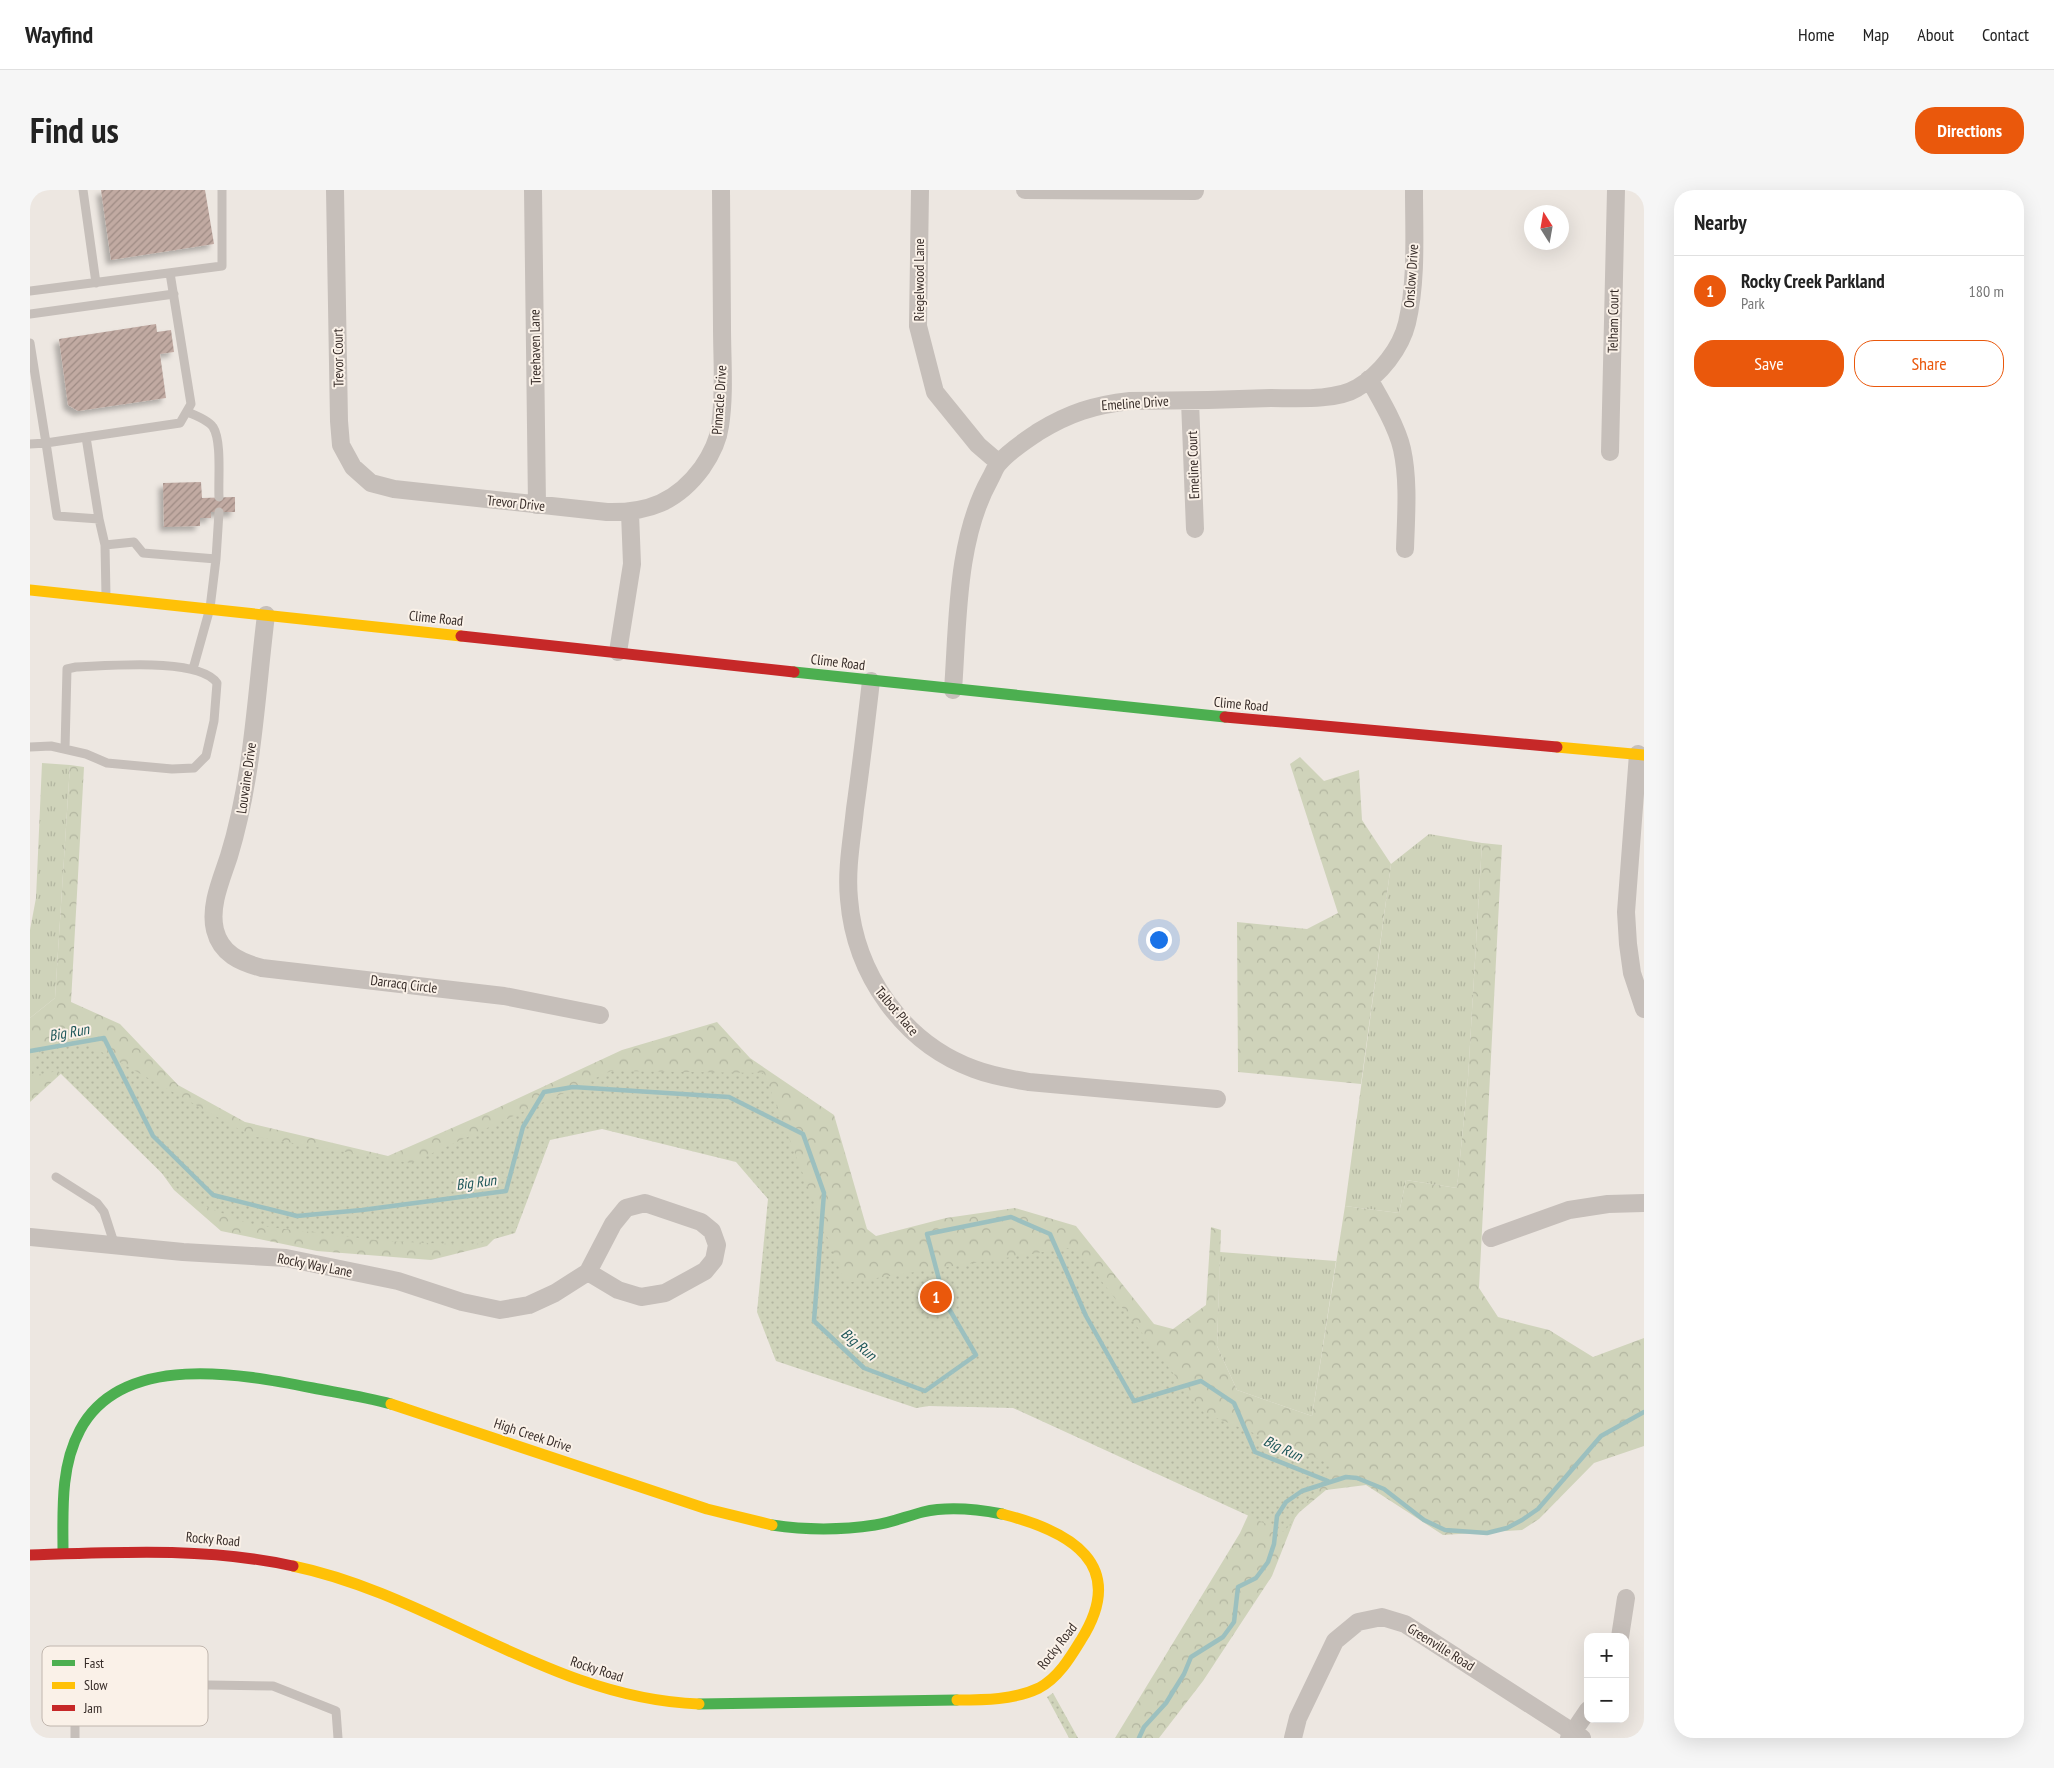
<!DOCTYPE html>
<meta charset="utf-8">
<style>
:root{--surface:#fff;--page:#f6f6f6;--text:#222;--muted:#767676;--line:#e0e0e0;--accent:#ea580c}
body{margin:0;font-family:"PT Sans Narrow",sans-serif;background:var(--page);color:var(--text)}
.controls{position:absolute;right:15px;bottom:15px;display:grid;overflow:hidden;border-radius:10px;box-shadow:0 5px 20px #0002}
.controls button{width:45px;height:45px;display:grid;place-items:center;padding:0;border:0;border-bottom:1px solid var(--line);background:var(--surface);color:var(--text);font:25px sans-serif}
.compass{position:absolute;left:1494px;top:15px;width:45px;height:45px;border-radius:50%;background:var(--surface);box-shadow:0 5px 20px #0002;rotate:349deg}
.you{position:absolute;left:1128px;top:749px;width:18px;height:18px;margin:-12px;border:4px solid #fff;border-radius:50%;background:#1a73e8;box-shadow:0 0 0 8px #1a73e833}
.badge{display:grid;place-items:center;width:32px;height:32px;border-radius:50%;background:var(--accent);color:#fff;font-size:16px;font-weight:700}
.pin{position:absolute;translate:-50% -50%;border:2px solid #fff;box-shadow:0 1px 5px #0006}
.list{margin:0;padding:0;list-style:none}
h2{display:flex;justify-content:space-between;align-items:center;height:65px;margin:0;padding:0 20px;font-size:21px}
h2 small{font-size:16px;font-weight:400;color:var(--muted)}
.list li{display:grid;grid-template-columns:32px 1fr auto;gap:15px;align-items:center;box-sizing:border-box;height:70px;padding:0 20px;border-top:1px solid var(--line)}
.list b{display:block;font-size:19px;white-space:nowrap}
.list p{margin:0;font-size:16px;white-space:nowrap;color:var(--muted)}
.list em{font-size:16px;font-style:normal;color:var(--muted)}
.actions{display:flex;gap:10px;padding:15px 20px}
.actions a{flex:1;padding:11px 0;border:1px solid var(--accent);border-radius:20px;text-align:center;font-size:18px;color:var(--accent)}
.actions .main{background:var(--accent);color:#fff}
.map{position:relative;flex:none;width:1614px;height:1548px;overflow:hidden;border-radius:20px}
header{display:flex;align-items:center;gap:30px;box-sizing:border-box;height:70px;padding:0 25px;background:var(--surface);border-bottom:1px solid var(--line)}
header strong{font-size:24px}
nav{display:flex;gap:28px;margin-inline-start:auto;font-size:18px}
.intro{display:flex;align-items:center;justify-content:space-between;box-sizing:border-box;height:120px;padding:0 30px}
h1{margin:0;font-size:35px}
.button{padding:12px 22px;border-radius:20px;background:var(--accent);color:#fff;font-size:18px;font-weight:700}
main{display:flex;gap:30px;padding:0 30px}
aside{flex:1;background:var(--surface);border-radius:20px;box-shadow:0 5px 20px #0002}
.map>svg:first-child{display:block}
.grass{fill:url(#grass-tufts)}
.forest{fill:url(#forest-crowns)}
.park{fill:url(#park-dots)}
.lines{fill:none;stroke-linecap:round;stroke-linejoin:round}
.stream{stroke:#9cc0bf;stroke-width:4.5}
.building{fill:url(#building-hatch);filter:url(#shadow)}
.lane{stroke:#c6bfba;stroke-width:9}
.street{stroke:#c6bfba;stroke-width:18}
.fast{stroke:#4caf50;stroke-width:11}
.slow{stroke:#ffc107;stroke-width:11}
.jam{stroke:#c62828;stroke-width:11}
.labels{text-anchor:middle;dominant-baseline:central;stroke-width:4;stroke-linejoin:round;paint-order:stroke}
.street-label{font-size:14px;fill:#372c28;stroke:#faf1e8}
.water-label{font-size:15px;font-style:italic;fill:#1d5659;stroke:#faf1e8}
.key{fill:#faf1e8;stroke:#c0b6ae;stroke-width:1}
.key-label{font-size:14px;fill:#372c28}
</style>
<header>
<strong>Wayfind</strong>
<nav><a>Home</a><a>Map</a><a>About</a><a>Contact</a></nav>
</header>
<div class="intro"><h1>Find us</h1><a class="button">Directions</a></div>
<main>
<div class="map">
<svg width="1614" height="1548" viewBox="0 0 1614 1548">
<defs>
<pattern id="grass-tufts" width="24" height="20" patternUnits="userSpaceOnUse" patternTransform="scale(1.25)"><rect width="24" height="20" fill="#cfd3ba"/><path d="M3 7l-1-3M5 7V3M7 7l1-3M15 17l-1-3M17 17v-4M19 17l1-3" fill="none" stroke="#b2b5a0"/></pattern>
<pattern id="forest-crowns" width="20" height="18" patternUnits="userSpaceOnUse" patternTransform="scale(1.25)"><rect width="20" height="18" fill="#cfd3ba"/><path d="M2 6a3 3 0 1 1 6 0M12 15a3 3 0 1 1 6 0" fill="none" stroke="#b2b5a0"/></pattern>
<pattern id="park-dots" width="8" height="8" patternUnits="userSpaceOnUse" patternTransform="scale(1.25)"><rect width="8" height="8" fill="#cfd3ba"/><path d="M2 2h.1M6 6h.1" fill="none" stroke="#b2b5a0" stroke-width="1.8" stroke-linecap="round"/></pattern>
<pattern id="building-hatch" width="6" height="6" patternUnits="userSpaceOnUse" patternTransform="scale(1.25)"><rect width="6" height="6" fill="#c1aaa2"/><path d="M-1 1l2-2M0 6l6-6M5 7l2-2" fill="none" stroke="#9e8b84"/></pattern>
<filter id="shadow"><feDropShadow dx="-4.5" dy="4.5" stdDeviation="2.5" flood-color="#0004"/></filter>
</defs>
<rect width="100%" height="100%" fill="#ede7e1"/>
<path class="grass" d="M12,573L40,575L25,808L0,828V740L6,708Z
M1399,644L1452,653L1438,888L1427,998L1376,990L1369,1023L1315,1016L1361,674Z
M1190,1062L1306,1071L1282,1226L1207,1200L1187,1156Z"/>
<path class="forest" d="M1270,567L1294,591L1329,580L1332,630L1361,674L1331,894L1208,882L1207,732L1277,739L1308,723L1260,574Z
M40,575L54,577L41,812L90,834L148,895L215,932L358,966L463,920L592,860L687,832L720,868L804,925L837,1039L846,1046L916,1028L985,1018L1046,1036L1124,1134L1143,1139L1176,1115L1181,1037L1191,1040L1187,1156L1207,1200L1282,1226L1315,1016L1369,1023L1376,990L1427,998L1438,888L1452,653L1472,655L1449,1098L1468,1127L1519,1140L1563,1167L1614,1148V1256L1564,1273L1509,1329L1492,1340L1413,1345L1336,1295L1296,1300L1266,1325L1242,1386L1173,1491L1129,1548H1085L1210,1343L1235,1288L1009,1197L846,1199L735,965L527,929L485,1028L457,1056L401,1070L287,1061L191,1041L144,1000L57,879L35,880L0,912V828L25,808Z"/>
<path class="park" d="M45,847L221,946L381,973L581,881L734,883L815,1093L1045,1057L1174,1223L1305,1276L1254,1342L983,1218L899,1216L886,1218L746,1171L727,1122L738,1009L706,972L572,939L520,950L485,1043L443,1055L354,1051L221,1035L158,1009L28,881L1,886L6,864Z
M1023,1503L1048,1548H1039L1017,1507Z"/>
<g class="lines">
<path class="stream" d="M0,861L74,848L123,946L183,1005L267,1026L332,1020L476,1001L493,937L514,902L543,897L699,907L773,944L794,1003L784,1131L834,1178L895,1201L946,1165L915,1112L897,1044L981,1027L1020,1044L1056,1126L1104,1211L1171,1191L1204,1213L1225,1262L1298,1291
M1109,1548L1114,1537L1136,1513L1154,1484L1161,1467L1193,1447L1204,1432L1208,1397L1226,1388L1238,1372L1244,1354L1247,1326L1256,1312L1272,1301L1316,1287L1327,1288L1354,1299L1394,1330L1415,1340L1457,1343L1477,1338L1492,1330L1508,1319L1571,1246L1614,1222"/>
</g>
<path class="building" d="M71,0H175L184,54L81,70Z
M126,134L127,142L141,140L144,162L130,164L136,208L48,221L38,215L29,149Z
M171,292L172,308L205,307V322H181V328H170V336L134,337L133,293Z"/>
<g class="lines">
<path class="lane" d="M53,0L66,93
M0,101L192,76V0
M0,124L144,104
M0,153L16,253L0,254
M157,222C165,225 178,230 183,237C192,251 188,290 189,307
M56,247L69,329L27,326L16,253L150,233L161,214L140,83
M69,329L75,355L76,406
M75,355L104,352L113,363L186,369L180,418L163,479
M186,369L189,322
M0,557L21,556L56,564L77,573L142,579L164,578L176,566L184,531L187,493C169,467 77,476 46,477L37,479L35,559
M26,987L67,1013L74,1022L85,1056
M45,1548V1503L56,1493L243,1496L306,1521L308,1548"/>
<path class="street" d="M305,0L309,231L311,255L323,277L341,293L364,299L577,322C618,323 647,312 672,278C681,265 688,252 690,236C695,204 692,170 692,137C692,92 691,46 691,0
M503,0L507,315
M890,0L888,136L905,202L948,255L969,273
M995,0L1165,1
M1339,189C1350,208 1367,237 1372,259C1379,291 1376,326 1375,359
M1160,211L1165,339
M1580,262L1586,0
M236,425C226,505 223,588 199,666C192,688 179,716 185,740C191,764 210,772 232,778L474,806L570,825
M588,462L602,374L600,323
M841,491C836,534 831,576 825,619C822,649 816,679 819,709C825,784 873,853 944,879C962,886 981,889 999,892L1187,909
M923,500C928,432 926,350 960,289C963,284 965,277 969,273C979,261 995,251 1008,242C1039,223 1064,215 1100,211C1147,211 1194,210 1241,208C1265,208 1306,211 1327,198C1350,185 1371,158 1377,133C1387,90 1384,44 1384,0
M1608,564L1596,722L1598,754L1602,783L1614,819
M0,1047L153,1062L256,1068L368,1091L432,1112L470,1120L499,1115L525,1103L558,1082L583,1034L596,1018L615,1013L671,1032L682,1041L687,1055L684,1070L675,1081L635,1103L611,1107L588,1100L558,1082
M1461,1048L1539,1020L1578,1014L1614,1013
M1590,1447L1596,1408
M1263,1548L1268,1528L1305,1451L1328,1432L1352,1427L1375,1434L1552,1548
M1539,1548L1558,1520"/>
<path class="fast" d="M764,482L1195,527
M742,1335C775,1340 812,1340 845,1335C861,1333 877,1326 893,1322C919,1316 946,1319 972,1324
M33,1363C33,1322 30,1277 50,1240C92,1161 212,1184 283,1198C309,1203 335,1207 361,1214
M669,1514L927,1510"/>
<path class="slow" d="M0,400L431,446
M1527,557L1614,565
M361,1214L677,1319L742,1335
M263,1376C403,1405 522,1509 669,1514
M927,1510C954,1510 984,1510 1009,1498C1028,1488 1040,1468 1051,1450C1099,1374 1040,1341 972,1324"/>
<path class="jam" d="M431,446L764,482
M1195,527L1527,557
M0,1365C88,1362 176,1357 263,1376"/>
</g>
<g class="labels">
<g class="street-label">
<text transform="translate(1381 86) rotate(-86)">Onslow Drive</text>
<text transform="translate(889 90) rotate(-90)">Riegelwood Lane</text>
<text transform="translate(1583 131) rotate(-89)">Telham Court</text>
<text transform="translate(505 157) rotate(-91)">Treehaven Lane</text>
<text transform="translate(308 168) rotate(-91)">Trevor Court</text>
<text transform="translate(689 210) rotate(-86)">Pinnacle Drive</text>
<text transform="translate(1105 213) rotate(-4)">Emeline Drive</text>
<text transform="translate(1163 275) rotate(-92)">Emeline Court</text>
<text transform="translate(486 313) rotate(6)">Trevor Drive</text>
<text transform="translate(406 428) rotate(6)">Clime Road</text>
<text transform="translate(808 472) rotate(7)">Clime Road</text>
<text transform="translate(1211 514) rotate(5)">Clime Road</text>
<text transform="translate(216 588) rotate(-82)">Louvaine Drive</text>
<text transform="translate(374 794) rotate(7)">Darracq Circle</text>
<text transform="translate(867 821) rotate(50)">Talbot Place</text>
<text transform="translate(285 1075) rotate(11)">Rocky Way Lane</text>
<text transform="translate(503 1245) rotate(18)">High Creek Drive</text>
<text transform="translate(183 1349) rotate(5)">Rocky Road</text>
<text transform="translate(1027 1456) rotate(-52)">Rocky Road</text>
<text transform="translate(1411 1457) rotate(32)">Greenville Road</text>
<text transform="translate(567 1479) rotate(18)">Rocky Road</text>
</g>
<g class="water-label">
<text transform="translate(39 842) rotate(-10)">Big Run</text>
<text transform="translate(446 992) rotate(-7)">Big Run</text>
<text transform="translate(829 1154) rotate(40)">Big Run</text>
<text transform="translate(1253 1258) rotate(25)">Big Run</text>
</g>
</g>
<rect x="12" y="1456" width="166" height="80" rx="8" class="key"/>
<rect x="22" y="1470" width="23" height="6" fill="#4caf50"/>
<rect x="22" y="1492" width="23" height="7" fill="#ffc107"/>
<rect x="22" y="1515" width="23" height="6" fill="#c62828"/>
<g class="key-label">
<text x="54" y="1478">Fast</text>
<text x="54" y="1500">Slow</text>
<text x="54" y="1523">Jam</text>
</g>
</svg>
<div class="controls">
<button>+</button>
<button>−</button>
</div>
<svg class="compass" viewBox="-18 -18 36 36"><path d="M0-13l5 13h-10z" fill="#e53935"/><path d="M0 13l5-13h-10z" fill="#767676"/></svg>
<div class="you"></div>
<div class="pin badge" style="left:906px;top:1107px">1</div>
</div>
<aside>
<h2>Nearby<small></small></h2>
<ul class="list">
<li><span class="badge">1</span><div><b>Rocky Creek Parkland</b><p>Park</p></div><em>180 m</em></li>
</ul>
<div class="actions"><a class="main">Save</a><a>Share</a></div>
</aside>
</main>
